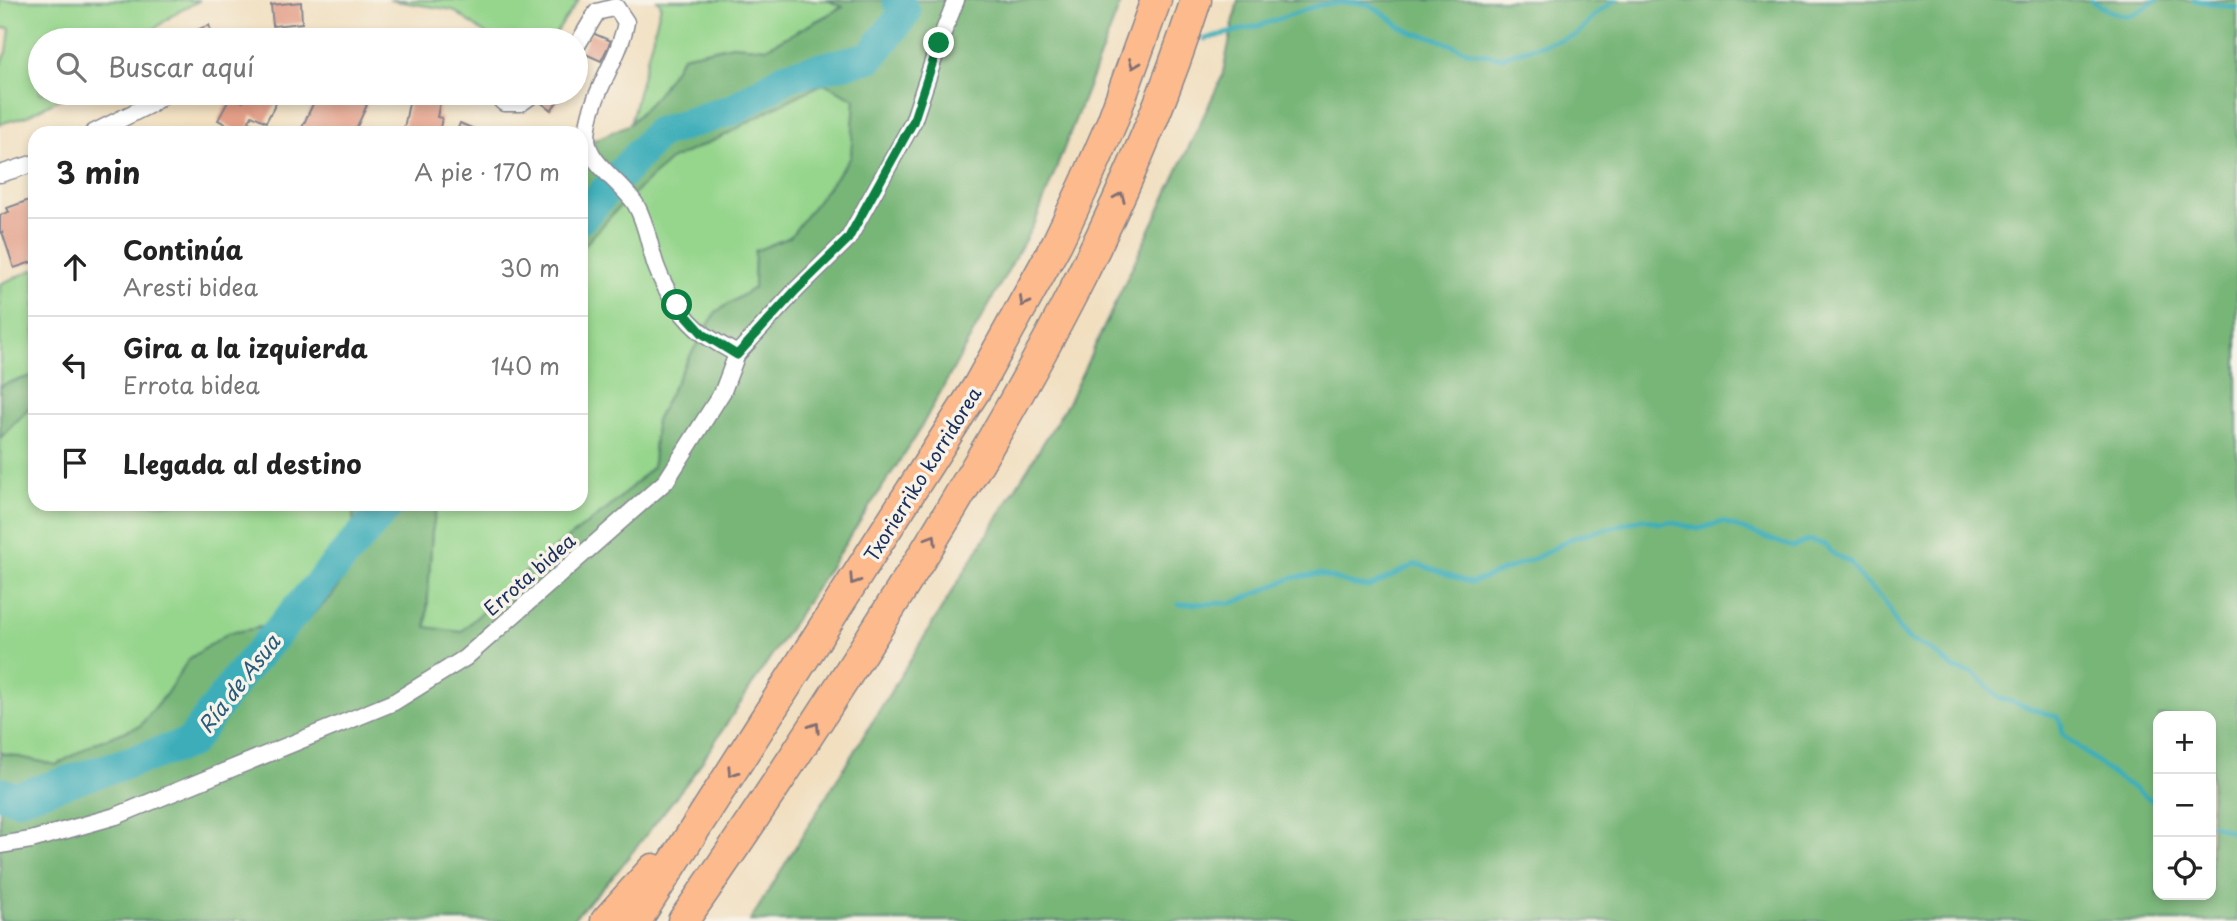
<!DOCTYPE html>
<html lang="es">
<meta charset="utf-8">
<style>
:root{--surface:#fff;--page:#f6f6f6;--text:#222;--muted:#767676;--line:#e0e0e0}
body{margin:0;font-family:"Playpen Sans",sans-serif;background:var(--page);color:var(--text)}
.controls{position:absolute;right:21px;bottom:21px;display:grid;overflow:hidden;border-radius:14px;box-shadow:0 4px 10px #0003}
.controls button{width:63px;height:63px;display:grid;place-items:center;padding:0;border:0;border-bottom:2px solid var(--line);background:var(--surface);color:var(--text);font:35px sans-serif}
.stop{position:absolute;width:21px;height:21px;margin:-16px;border:5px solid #0b8043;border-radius:50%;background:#fff}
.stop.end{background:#0b8043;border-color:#fff;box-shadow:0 2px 7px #0008}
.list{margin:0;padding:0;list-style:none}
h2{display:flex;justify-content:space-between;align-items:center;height:91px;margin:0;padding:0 28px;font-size:30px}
h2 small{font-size:23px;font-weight:400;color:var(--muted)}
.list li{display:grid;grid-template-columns:46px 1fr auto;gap:21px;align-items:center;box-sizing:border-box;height:98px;padding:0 28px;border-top:2px solid var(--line)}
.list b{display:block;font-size:26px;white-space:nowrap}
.list p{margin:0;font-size:23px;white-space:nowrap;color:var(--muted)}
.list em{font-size:23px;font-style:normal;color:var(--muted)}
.icon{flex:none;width:38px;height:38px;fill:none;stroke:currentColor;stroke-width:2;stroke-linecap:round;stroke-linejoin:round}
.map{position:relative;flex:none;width:2237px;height:921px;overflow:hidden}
.search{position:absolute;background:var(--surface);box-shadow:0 4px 10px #0003;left:28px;top:28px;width:560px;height:77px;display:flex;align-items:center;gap:18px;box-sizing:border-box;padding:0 24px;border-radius:38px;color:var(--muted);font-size:26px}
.panel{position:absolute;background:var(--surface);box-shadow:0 4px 10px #0003;left:28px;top:126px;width:560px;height:385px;border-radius:21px}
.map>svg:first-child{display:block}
.green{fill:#95d58c;stroke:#588275;stroke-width:2}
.forest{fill:#78b678;stroke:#4a726b;stroke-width:2;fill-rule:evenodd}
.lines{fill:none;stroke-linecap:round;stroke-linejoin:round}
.stream{stroke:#3eaeb9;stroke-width:5}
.river{stroke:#3eaeb9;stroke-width:32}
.building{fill:#e39e87}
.street-casing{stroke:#86878f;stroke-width:19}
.highway-casing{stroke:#86878f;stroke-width:33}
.street{stroke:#fff;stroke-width:16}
.highway{stroke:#fcba8d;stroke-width:30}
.oneway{stroke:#806e73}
.route{stroke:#0b8043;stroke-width:9}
.labels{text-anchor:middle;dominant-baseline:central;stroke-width:7;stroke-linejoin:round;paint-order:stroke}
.street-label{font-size:19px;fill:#1b2f5e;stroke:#f7f3e8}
.water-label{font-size:21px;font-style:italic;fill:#275b7e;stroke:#f7f3e8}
</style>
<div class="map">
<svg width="2237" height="921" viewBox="0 0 2237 921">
<rect width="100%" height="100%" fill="#f7f3e8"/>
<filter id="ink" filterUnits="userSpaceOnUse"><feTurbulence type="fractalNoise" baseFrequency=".0143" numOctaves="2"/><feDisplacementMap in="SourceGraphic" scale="14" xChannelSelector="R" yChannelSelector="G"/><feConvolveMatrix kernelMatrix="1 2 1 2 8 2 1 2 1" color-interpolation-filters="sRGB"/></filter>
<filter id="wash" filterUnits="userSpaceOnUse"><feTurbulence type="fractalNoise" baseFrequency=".00686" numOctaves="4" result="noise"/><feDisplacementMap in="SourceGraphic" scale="28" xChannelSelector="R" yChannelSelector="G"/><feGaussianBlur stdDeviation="1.57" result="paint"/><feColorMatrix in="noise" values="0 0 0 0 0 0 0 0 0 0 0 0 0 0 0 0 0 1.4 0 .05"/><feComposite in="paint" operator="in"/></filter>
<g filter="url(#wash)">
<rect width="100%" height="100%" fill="#f1dfc0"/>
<path class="green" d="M0,0H200L174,14L140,40H40V93H70L27,116L0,124V66L7,52L10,28H0Z
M389,0H579L551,40H494L453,10Z
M657,0H827L844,6L766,48L733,45L683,56L658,94L630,124L661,5Z
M824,83L855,99L851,157L790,237L755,252L754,288L716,312L656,420L653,467L610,507L560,544L516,580L461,632L426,628L432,532L437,504H581V249L619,207L670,160L725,135L777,106Z
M35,269V375L5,384L0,388V284Z
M35,402V504H353L354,563L331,597L307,620L258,627L189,659L167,693L140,726L95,743L56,765L0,753V438Z"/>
<path class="forest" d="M827,0H1122L1036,220L916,436L693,775L615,874L571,921H0V753L56,765L95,743L140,726L167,693L189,659L228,633L307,620L331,597L354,563L353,504H437L432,532L426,627L461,632L516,580L560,544L610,507L653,467L656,420L684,366L716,312L754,288L755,251L790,237L851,157L855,99L824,83L777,106L725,135L670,160L619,207L581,249V146L630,124L658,94L683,56L733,45L766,48L843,7Z
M1238,0H2237V921H750L1069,401L1222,77ZM2211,716V895H2158V716Z
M35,375V402L0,438V388L5,384Z"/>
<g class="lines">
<path class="stream" d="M2091,0C2097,6 2104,8 2111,11C2135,22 2137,10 2157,0
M2194,0L2237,8
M1205,39L1261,25L1319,5L1355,2L1370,5L1390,18L1398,25L1413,33L1432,37L1470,52L1500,57L1576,35L1596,14L1616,0
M1179,604L1233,603L1292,578L1319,574L1354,585L1369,587L1416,564L1471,583L1538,557L1572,538L1643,519L1659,523L1670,522L1698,529L1723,522L1789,546L1794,547L1809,540L1826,545L1833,554L1850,562L1861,579L1882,598L1891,611L1898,628L1909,640L1928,648L1955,669L1974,674L2000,698L2057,717L2061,723L2063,734L2113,775L2158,804
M2211,824L2237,834"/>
<path class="river" d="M581,218L658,133L734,109L788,76L870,57L905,13L898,0
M0,793L16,798L190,743L238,677L389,504"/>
</g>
<g id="blocks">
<path class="building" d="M301,2L302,23L273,26L271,5Z
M209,25L214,40H192L189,33Z
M590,32L611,41L601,61L581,52Z
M247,93H274L280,96L266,122L252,115L249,121L251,123L246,133H242L218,120L231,96L243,102Z
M292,93H304L302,100L294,96Z
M318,93H340L367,105L354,133L300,132Z
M411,93H442L437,117L442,118L439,133H403Z
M545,93H564L551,110L539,101Z
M460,123L483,133H456Z
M35,198V261L14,268L2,232L0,233V215L9,212L7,208Z"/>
</g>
</g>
<g filter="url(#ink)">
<use href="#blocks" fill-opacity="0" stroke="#86878f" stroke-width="2"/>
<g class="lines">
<g class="street-casing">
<path id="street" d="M576,47L597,12L616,7L626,22C619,62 588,96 587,138C587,163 624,184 636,205C647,224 649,246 656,266C665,291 684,320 705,335C715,342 727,348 737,354
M494,93L504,103H521L535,93
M93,133L151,104L166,93
M0,174L35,163
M0,845L31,840L116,816L394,702L465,658L666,481L723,391L737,354L796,290L848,239L913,122L939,43L956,0"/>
</g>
<g class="highway-casing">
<path id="highway" d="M606,921L653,869
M636,921L978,386L1057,243L1085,184L1112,122L1156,0
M683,921C768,800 847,677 925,552C1033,376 1133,197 1196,0"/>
</g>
<use href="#street" class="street"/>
<use href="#highway" class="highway"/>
</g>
<defs><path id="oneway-chevron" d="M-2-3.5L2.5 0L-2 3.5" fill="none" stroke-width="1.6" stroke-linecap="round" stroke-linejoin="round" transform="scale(1.75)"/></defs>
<g class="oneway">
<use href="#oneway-chevron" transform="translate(1134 64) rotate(111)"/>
<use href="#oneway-chevron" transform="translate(1120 197) rotate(-66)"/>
<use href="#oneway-chevron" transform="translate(1024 302) rotate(119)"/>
<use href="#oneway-chevron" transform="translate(932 539) rotate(-58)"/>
<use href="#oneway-chevron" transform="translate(854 580) rotate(123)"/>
<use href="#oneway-chevron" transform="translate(815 727) rotate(-57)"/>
<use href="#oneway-chevron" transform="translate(732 772) rotate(123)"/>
</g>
</g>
<g class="lines" filter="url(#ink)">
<path class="route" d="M677,305L703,334L737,355L796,290L848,239L913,122L939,43"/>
</g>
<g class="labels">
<g class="street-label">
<text transform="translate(922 474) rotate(-58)">Txorierriko korridorea</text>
<text transform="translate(529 574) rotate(-41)">Errota bidea</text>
</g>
<g class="water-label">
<text transform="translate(238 683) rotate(-52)">Ría de Asua</text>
</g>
</g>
</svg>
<div class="controls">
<button>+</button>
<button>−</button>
<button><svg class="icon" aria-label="locate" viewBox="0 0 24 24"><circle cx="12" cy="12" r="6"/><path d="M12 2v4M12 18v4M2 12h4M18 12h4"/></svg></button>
</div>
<div class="stop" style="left:677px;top:305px"></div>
<div class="stop end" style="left:939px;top:43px"></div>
<div class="search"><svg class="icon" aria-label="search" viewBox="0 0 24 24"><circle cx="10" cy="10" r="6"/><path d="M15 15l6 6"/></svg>Buscar aquí</div>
<section class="panel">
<h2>3 min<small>A pie · 170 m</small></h2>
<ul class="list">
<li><svg class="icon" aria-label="ahead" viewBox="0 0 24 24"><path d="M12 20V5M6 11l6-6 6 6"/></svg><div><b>Continúa</b><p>Aresti bidea</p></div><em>30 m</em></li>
<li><svg class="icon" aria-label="left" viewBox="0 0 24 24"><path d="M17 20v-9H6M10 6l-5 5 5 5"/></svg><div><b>Gira a la izquierda</b><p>Errota bidea</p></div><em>140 m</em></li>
<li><svg class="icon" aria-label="arrive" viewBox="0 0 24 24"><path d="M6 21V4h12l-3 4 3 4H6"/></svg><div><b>Llegada al destino</b></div></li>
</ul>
</section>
</div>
